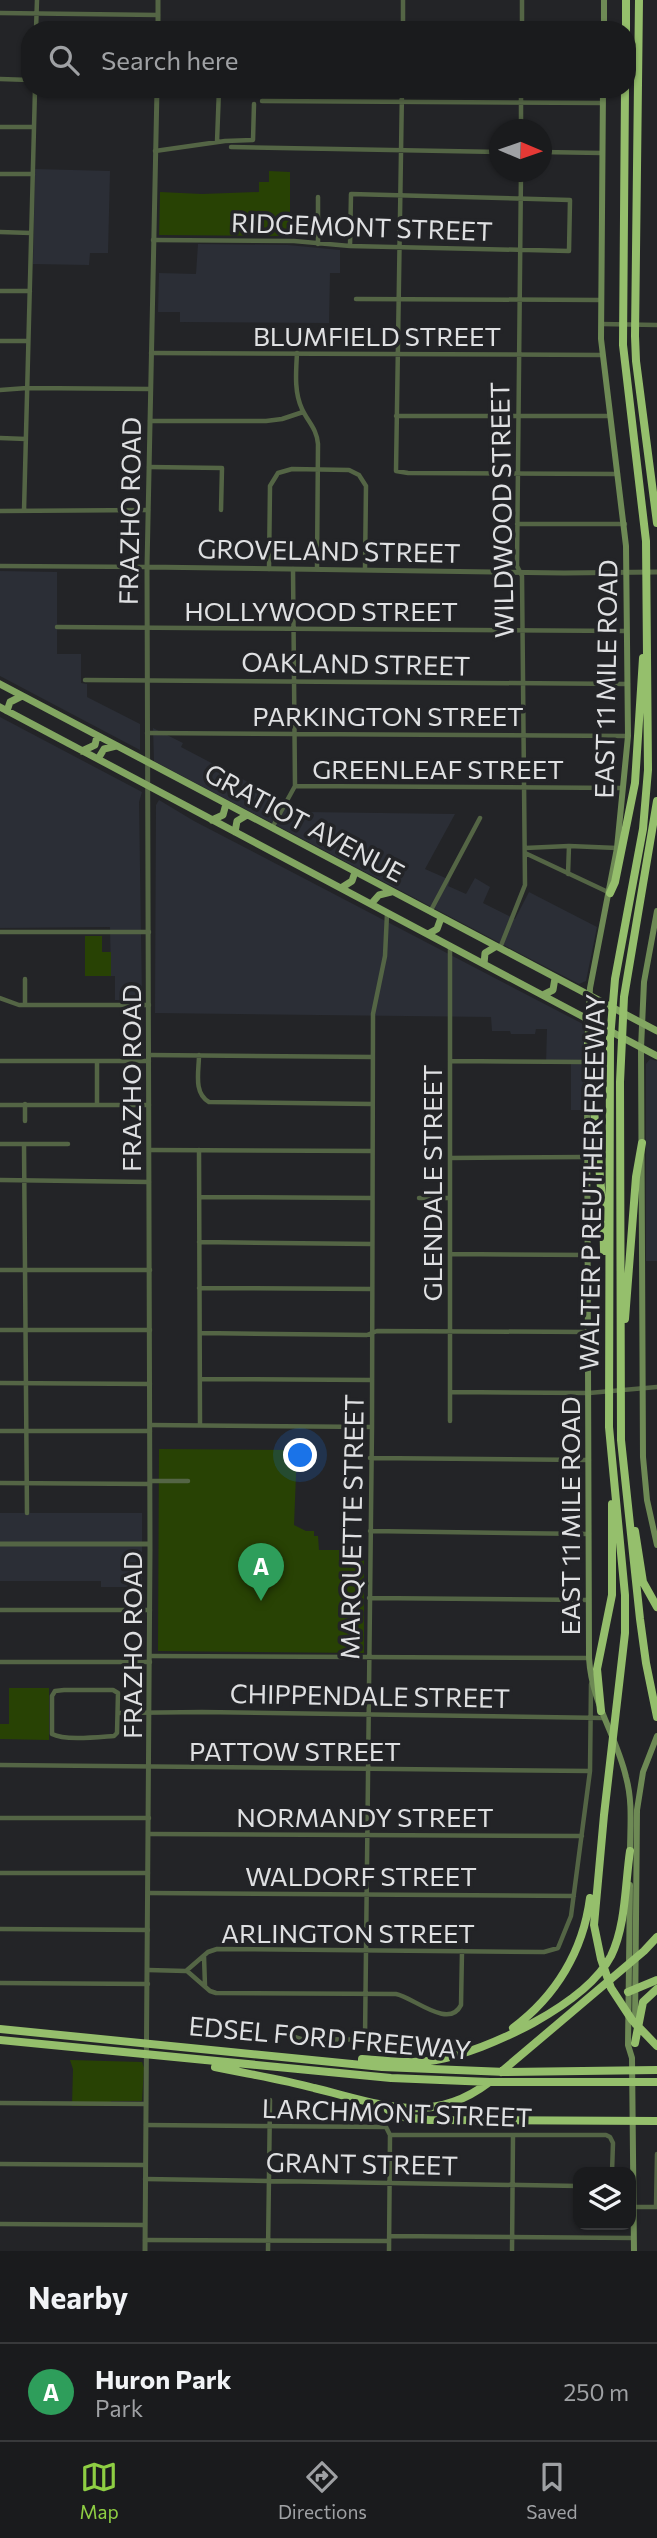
<!DOCTYPE html>
<style>
:root{--surface:#1a1b1d;--page:#27282a;--text:#f1f3f6;--muted:#9fa1a4;--line:#38393b;--accent:#8ece43}
body{margin:0;font-family:Commissioner,sans-serif;background:var(--page);color:var(--text)}
.controls{position:absolute;right:21px;bottom:21px;display:grid;overflow:hidden;border-radius:14px;box-shadow:0 2px 5px #0004}
.controls button{width:63px;height:63px;display:grid;place-items:center;padding:0;border:0;border-bottom:2px solid var(--line);background:var(--surface);color:var(--text);font:35px sans-serif}
.compass{position:absolute;left:489px;top:119px;width:63px;height:63px;border-radius:50%;background:var(--surface);box-shadow:0 2px 5px #0004;rotate:92deg}
.you{position:absolute;left:301px;top:1456px;width:24px;height:24px;margin:-18px;border:5px solid #fff;border-radius:50%;background:#1a73e8;box-shadow:0 0 0 10px #1a73e833}
.badge{display:grid;place-items:center;width:46px;height:46px;border-radius:50%;background:var(--accent);color:#fff;font-size:23px;font-weight:700}
.pin{position:absolute;translate:-50% -58px;filter:drop-shadow(0 2px 4px #0008)}
.pin::after{content:'';position:absolute;top:37px;width:24px;height:21px;background:inherit;clip-path:polygon(0 0,100% 0,50% 100%)}
.list{margin:0;padding:0;list-style:none}
h2{display:flex;justify-content:space-between;align-items:center;height:91px;margin:0;padding:0 28px;font-size:30px}
h2 small{font-size:23px;font-weight:400;color:var(--muted)}
.list li{display:grid;grid-template-columns:46px 1fr auto;gap:21px;align-items:center;box-sizing:border-box;height:98px;padding:0 28px;border-top:2px solid var(--line)}
.list b{display:block;font-size:26px;white-space:nowrap}
.list p{margin:0;font-size:23px;white-space:nowrap;color:var(--muted)}
.list em{font-size:23px;font-style:normal;color:var(--muted)}
.icon{flex:none;width:38px;height:38px;fill:none;stroke:currentColor;stroke-width:2;stroke-linecap:round;stroke-linejoin:round}
.map{position:relative;flex:none;width:657px;height:2251px;overflow:hidden}
.search{position:absolute;background:var(--surface);box-shadow:0 2px 5px #0004;left:21px;right:21px;top:21px;height:77px;display:flex;align-items:center;gap:18px;box-sizing:border-box;padding:0 24px;border-radius:28px;color:var(--muted);font-size:26px}
.sheet{height:189px;background:var(--surface)}
nav{display:flex;justify-content:space-around;align-items:center;box-sizing:border-box;height:98px;border-top:2px solid var(--line);background:var(--surface);font-size:19px;color:var(--muted)}
nav a{display:grid;justify-items:center;gap:4px}
nav .on{color:var(--accent)}
.map>svg:first-child{display:block}
.built{fill:#2b2e36}
.green{fill:#284204}
.lines{fill:none;stroke-linecap:round;stroke-linejoin:round}
.minor{stroke:#546545;stroke-width:4.5}
.tertiary{stroke:#546545;stroke-width:5}
.secondary{stroke:#6e8a55;stroke-width:6}
.primary{stroke:#82a661;stroke-width:7}
.motorway{stroke:#95bf6c;stroke-width:8}
.labels{text-anchor:middle;dominant-baseline:central;stroke-width:7;stroke-linejoin:round;paint-order:stroke}
.street-label{font-size:26px;fill:#dfe0e2;stroke:#232427}
</style>
<div class="map">
<svg width="657" height="2251" viewBox="0 0 657 2251">
<rect width="100%" height="100%" fill="#232427"/>
<path class="built" d="M35,169L110,171L108,253H90L89,265L33,264Z
M198,244L288,245L340,250V273H330L329,323L180,322V312H158L159,273L196,274Z
M0,571L57,572V654H81V683L87,684V697L140,724V750L0,676Z
M0,717L142,792L139,802L142,1001L115,1000V976H111L110,927L0,928Z
M153,728L183,743L181,747L305,812L455,814L425,869L450,880L448,886L466,894L475,878L490,887L483,903L515,919L529,892L597,927L586,981L579,984L517,952L154,761Z
M159,800L194,821L581,1023L584,1026L585,1110H571V1064H546L547,1029H536L535,1034H511L510,1031H492L491,1017L155,1013L156,805Z
M650,1059L657,1061V1261H646V1064Z
M0,1513H142V1587H101V1581H0Z"/>
<path class="green" d="M269,171L290,172V236L159,235L160,192L202,194L259,192V182H269Z
M85,936H102V952H111V976H85Z
M159,1449L297,1450L294,1525L306,1531H314V1536H318L319,1550H364V1653L158,1651Z
M9,1688H49V1740L0,1739V1724H9Z
M70,2060L142,2062L144,2068L142,2101H111L109,2106H72L73,2069Z"/>
<g class="lines">
<path class="minor" d="M0,13L158,15
M36,30L37,0
M403,30V0
M522,30V0
M0,79L30,80
M402,89L396,471L408,473L618,474
M262,101L603,103
M0,127H34
M521,130V89
M217,142L219,89
M231,147L500,152
M155,151L225,141L253,140L254,104
M542,152L602,153
M0,174H33
M0,232L31,233
M153,240L294,241L350,246L569,251L570,200L351,194L350,246
M318,244V197
M0,291H30
M356,299L601,300
M601,324L657,325
M0,341H28
M151,353L603,355
M297,353C296,372 294,392 302,409C308,422 317,429 318,444L317,569
M0,390L27,388L150,389
M396,416H610
M150,421H266L282,419L303,412
M0,438L26,439
M149,467L222,468L221,510
M0,511L148,510
M24,511L35,89
M517,524H625
M0,566L147,567
M269,569L270,486L278,473L292,469L349,470L359,475L366,486L365,569
M57,627L627,631
M85,680L628,684
M147,733L628,736
M295,786L623,788
M272,828L295,786L293,569
M525,848L569,846L617,848
M525,853L610,893
M568,874L569,846
M430,912L480,818
M0,932H149
M450,947V1421
M500,948L525,885L522,576L517,566L521,172
M25,979V1005
M0,998L19,1005H149
M373,1014L385,956L387,914
M149,1055L373,1057
M199,1055C199,1071 193,1093 209,1102L372,1104
M0,1061H149
M97,1061V1104
M450,1061L587,1062
M0,1105H149
M25,1121V1104
M0,1144H68
M24,1144L27,1513
M149,1150L372,1151
M199,1150L200,1425
M450,1158L587,1157
M0,1180L149,1182
M199,1197L372,1198
M419,1198H450
M199,1242L372,1244
M450,1254L589,1255
M0,1270H150
M199,1288L372,1289
M0,1330H150
M200,1333L367,1335L377,1331L588,1332
M200,1379L372,1380
M0,1383L150,1384
M450,1392L589,1393L657,1387
M150,1425L372,1427
M0,1431H150
M370,1458L589,1460
M150,1481H188
M0,1483L150,1484
M370,1531L589,1534
M369,1598L589,1600
M0,1610H150
M150,1656L589,1658
M0,1662H150
M64,1690H113L118,1693L117,1733L114,1736C99,1737 65,1741 52,1734V1696L55,1691Z
M119,1713L202,1712L604,1718
M0,1765L590,1771
M0,1818H149
M149,1834L582,1836
M0,1873H148
M148,1893L574,1896
M0,1929L148,1930
M204,1956L205,1986
M148,1970L186,1971L208,1952L217,1949L544,1952L558,1948L571,1916L590,1771L591,1684
M187,1971L210,1991L216,1993L396,1994C413,1997 449,2030 461,2005L462,1951
M0,1983L148,1984
M276,2031L301,2039L404,2040
M365,2039L372,1427L373,1015
M0,2103L146,2104
M146,2125L386,2127L390,2135
M390,2135H606L610,2137L613,2143L612,2172
M0,2164L145,2165
M145,2179L578,2186
M634,2207H657
M656,2207L657,2154
M0,2224L145,2225
M389,2236L634,2238
M145,2240L389,2241
M268,2251L270,2100
M389,2251L390,2135
M512,2251L513,2135"/>
<path class="tertiary" d="M158,30V0
M147,567L564,573L657,572
M0,1544H150
M145,2251L150,1549L147,567L157,89"/>
<path class="secondary" d="M604,30V0
M657,911L644,982L641,1048L643,1457L647,1500L657,1545
M587,1048L590,988L617,848L628,736L626,546L601,339L603,89
M587,1066L589,1658C592,1705 616,1734 626,1777C633,1802 630,1828 630,1853
M630,1885L628,2045L632,2058L634,2251
M635,2025L637,1810L643,1772L657,1736"/>
<path class="primary" d="M0,684L657,1031
M0,707L657,1056
M7,711L10,702L22,696
M82,751L95,745L97,736
M98,759L104,749L116,746
M212,820L223,815L226,804
M235,832L237,821L247,815
M341,888L352,881L355,872
M371,904L379,895L391,892
M428,934L437,929L441,918
M484,964L485,953L495,947
M543,995L553,990L555,978"/>
<path class="motorway" d="M639,0L635,336L636,361L657,523
M626,30V0
M625,89L623,345L646,541L648,770L643,829L615,979L610,1039L609,1427L625,1595V1633L604,1815L594,1925L601,1959L611,1988L632,2020L657,2046
M657,801L624,997L620,1082L621,1440L640,1619L646,1663L657,1717
M610,893L615,882L635,783L643,658
M588,1044L603,1210L604,1251
M625,1319L636,1177L642,1143
M635,1531L643,1582L657,1607
M601,1711L597,1669L612,1595V1504
M628,1992L657,1980
M513,2028C556,1996 583,1951 590,1898
M0,2029L382,2067L506,2072L657,2070
M0,2040L391,2078L490,2082H657
M635,2043L643,2002L657,1989
M362,2059C387,2061 412,2064 436,2060C488,2051 586,2004 611,1956C626,1925 625,1885 630,1851
M215,2067C248,2074 281,2079 314,2088C377,2103 430,2127 488,2083
M501,2072L644,1951L657,1937
M388,2110L403,2117L429,2120L657,2121"/>
</g>
<g class="labels">
<g class="street-label">
<text transform="translate(362 226) rotate(2)">RIDGEMONT STREET</text>
<text x="377" y="335">BLUMFIELD STREET</text>
<text transform="translate(501 510) rotate(-91)">WILDWOOD STREET</text>
<text transform="translate(129 511) rotate(-89)">FRAZHO ROAD</text>
<text transform="translate(329 550) rotate(1)">GROVELAND STREET</text>
<text x="321" y="610">HOLLYWOOD STREET</text>
<text transform="translate(356 663) rotate(1)">OAKLAND STREET</text>
<text transform="translate(605 679) rotate(-89)">EAST 11 MILE ROAD</text>
<text x="388" y="715">PARKINGTON STREET</text>
<text x="438" y="768">GREENLEAF STREET</text>
<text transform="translate(305 822) rotate(28)">GRATIOT AVENUE</text>
<text transform="translate(130 1078) rotate(-90)">FRAZHO ROAD</text>
<text transform="translate(591 1182) rotate(-89)">WALTER P REUTHER FREEWAY</text>
<text transform="translate(431 1183) rotate(-90)">GLENDALE STREET</text>
<text transform="translate(569 1516) rotate(-90)">EAST 11 MILE ROAD</text>
<text transform="translate(351 1527) rotate(-89)">MARQUETTE STREET</text>
<text transform="translate(131 1645) rotate(-90)">FRAZHO ROAD</text>
<text transform="translate(370 1695) rotate(1)">CHIPPENDALE STREET</text>
<text x="295" y="1750">PATTOW STREET</text>
<text x="365" y="1816">NORMANDY STREET</text>
<text x="361" y="1875">WALDORF STREET</text>
<text x="348" y="1932">ARLINGTON STREET</text>
<text transform="translate(330 2037) rotate(5)">EDSEL FORD FREEWAY</text>
<text transform="translate(397 2112) rotate(2)">LARCHMONT STREET</text>
<text transform="translate(362 2163) rotate(1)">GRANT STREET</text>
</g>
</g>
</svg>
<div class="controls">
<button><svg class="icon" aria-label="layers" viewBox="0 0 24 24"><path d="M12 4l9 5-9 5-9-5zM3 14l9 5 9-5"/></svg></button>
</div>
<svg class="compass" viewBox="-18 -18 36 36"><path d="M0-13l5 13h-10z" fill="#e53935"/><path d="M0 13l5-13h-10z" fill="#9fa1a4"/></svg>
<div class="you"></div>
<div class="pin badge" style="left:261px;top:1601px;background:#2e9e5b">A</div>
<div class="search"><svg class="icon" aria-label="search" viewBox="0 0 24 24"><circle cx="10" cy="10" r="6"/><path d="M15 15l6 6"/></svg>Search here</div>
</div>
<section class="sheet">
<h2>Nearby<small></small></h2>
<ul class="list">
<li><span class="badge" style="background:#2e9e5b">A</span><div><b>Huron Park</b><p>Park</p></div><em>250 m</em></li>
</ul>
</section>
<nav>
<a class="on"><svg class="icon" aria-label="map" viewBox="0 0 24 24"><path d="M3 6l6-2 6 2 6-2v14l-6 2-6-2-6 2zM9 4v14M15 6v14"/></svg>Map</a>
<a><svg class="icon" aria-label="directions" viewBox="0 0 24 24"><path d="M12 3l9 9-9 9-9-9zM9 14v-3h6M13 9l2 2-2 2"/></svg>Directions</a>
<a><svg class="icon" aria-label="saved" viewBox="0 0 24 24"><path d="M7 4h10v16l-5-4-5 4z"/></svg>Saved</a>
</nav>
